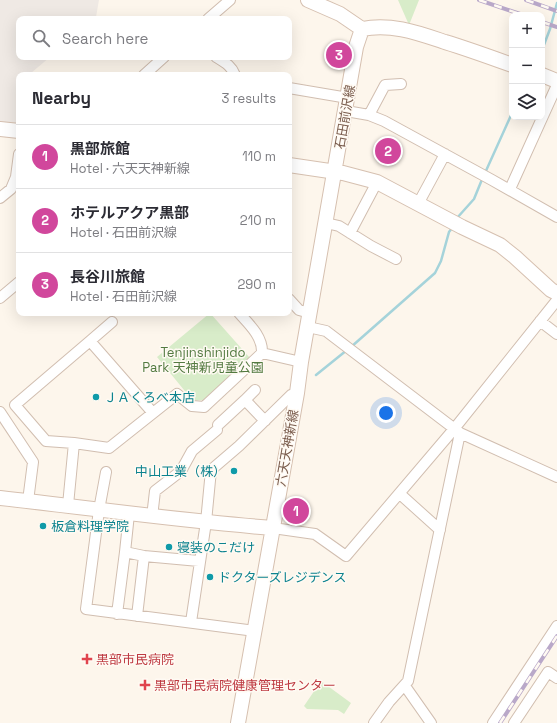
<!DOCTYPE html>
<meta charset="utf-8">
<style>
:root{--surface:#fff;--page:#f7f7f7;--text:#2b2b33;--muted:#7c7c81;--line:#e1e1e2;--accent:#ea580c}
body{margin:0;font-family:"Space Grotesk","Noto Sans JP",sans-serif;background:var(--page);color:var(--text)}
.controls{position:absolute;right:12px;top:12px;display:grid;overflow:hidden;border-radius:8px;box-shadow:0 4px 16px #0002}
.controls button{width:36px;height:36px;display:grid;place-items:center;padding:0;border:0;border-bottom:1px solid var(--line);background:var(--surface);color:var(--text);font:20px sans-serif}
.you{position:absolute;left:386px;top:413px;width:14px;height:14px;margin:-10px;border:3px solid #fff;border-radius:50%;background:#1a73e8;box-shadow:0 0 0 6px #1a73e833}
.badge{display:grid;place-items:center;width:26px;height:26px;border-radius:50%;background:var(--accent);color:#fff;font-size:13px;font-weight:700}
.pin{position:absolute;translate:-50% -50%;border:2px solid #fff;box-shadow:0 1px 4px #0006}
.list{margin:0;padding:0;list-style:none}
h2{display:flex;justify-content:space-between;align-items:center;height:52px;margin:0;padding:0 16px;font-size:17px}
h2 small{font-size:13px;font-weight:400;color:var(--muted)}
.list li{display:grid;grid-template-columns:26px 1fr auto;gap:12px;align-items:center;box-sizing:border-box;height:64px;padding:0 16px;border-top:1px solid var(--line)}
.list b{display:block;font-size:15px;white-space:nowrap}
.list p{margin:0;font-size:13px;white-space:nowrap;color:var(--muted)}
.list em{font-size:13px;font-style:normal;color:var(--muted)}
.icon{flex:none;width:22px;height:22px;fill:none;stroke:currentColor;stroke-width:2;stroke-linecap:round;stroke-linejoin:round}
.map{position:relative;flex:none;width:557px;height:723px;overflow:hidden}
.search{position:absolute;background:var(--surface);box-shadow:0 4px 16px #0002;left:16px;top:16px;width:276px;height:44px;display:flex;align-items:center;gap:10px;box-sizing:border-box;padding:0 14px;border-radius:8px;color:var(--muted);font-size:15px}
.panel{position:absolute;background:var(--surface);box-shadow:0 4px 16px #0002;left:16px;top:72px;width:276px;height:244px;border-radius:8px}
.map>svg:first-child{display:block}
.industrial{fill:#efe9e4}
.green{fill:#d8ecc9}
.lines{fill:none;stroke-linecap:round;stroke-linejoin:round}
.stream{stroke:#a5d3da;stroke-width:2.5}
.street-casing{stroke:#d1beb0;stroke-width:12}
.secondary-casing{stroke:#d6c0b0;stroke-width:16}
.street{stroke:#fff;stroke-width:10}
.secondary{stroke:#fff;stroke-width:14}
.rail-casing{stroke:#b9a8c9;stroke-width:4}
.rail{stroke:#fffaf3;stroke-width:2.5;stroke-dasharray:8;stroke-linecap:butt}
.culture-dot{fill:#0f9aa8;stroke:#fffaf3;stroke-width:1.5}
.health-dot{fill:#e0444e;stroke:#fffaf3;stroke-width:1.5}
.labels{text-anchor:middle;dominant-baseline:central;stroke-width:3;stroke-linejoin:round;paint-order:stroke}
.street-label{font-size:13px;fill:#7a5c4d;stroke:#fffaf3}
.park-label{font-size:13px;fill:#537a41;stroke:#fffaf3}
.culture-label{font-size:13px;fill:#0d838f;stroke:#fffaf3;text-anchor:start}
.health-label{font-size:13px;fill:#be3a42;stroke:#fffaf3;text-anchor:start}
</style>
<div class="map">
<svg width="557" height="723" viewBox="0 0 557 723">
<rect width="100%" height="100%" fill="#fdf6ec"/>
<path class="industrial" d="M0,0H99L96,17L94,19H19V57H50L31,73L28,72L27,75H19V126L0,124Z"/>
<path class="green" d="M398,0H419L409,25Z
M210,313L250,358L204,400L193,401L157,357Z
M321,681L351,703L344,714L338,710L307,709L304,706Z"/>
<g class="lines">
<path class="stream" d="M542,50L550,29L557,3
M485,173L512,113
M457,218L474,199L483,177
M351,347L435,273L441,261L449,232L452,228
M316,375L347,350"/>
<g class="street-casing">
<path id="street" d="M208,19L230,0
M216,57C224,62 231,65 235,75
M144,75L164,57
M289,88L348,98
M346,111L369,115L384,121L492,180L557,217
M369,115L385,85L401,84
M510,189L557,85
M0,198L11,189L16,177L19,154
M418,204L445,154
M326,223L339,226L371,246L396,259
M350,233L377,182
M0,298L19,282
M289,299L299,310L310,313
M239,313C249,324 263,337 262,353
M540,321L557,334
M308,327L326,331L460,433L557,477
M90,341L112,322
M255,390L245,400L265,421
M0,412L33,462L28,501
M218,425L245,400
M74,443L46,441L15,405L90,341L153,413
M106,472L99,510L86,609L255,631
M400,494L440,530
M68,505L74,443L109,448L177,394L192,406L204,407L262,353L301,362
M129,514L125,552L144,556
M152,517L155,491L181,471L192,451L217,430
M273,528L315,534L346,556L454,429L557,300
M117,614L125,552
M137,616L144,556L199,561
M191,622L206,522L211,470L239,446L291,395L297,393
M405,686L431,723
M374,723L389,702L408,681L460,433
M493,723L557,626
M514,723L548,672L557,678"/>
</g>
<g class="secondary-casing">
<path id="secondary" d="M308,0L340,14L362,29
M542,75L557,81
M0,129L19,131
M289,165L343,173L377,182L462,227L500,245L515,257L551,290L557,293
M0,498C91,508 181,521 273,528
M238,723L297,393L301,362L356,47L362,29C391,23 418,33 445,42C468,49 490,57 512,65"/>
</g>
<use href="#street" class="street"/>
<use href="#secondary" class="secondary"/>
<g class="rail-casing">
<path id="rail" d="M479,0L523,15
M526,0L557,11
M542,22L557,27
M500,723L557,636"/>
</g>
<use href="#rail" class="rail"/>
</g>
<g class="culture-dot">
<circle cx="96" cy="397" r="4"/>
<circle cx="234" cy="471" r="4"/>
<circle cx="43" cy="526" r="4"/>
<circle cx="169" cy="547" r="4"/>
<circle cx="210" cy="577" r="4"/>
</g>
<g class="health-dot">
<path d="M85 653h4v4h4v4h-4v4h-4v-4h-4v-4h4z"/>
<path d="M143 679h4v4h4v4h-4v4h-4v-4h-4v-4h4z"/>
</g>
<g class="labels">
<g class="street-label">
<text transform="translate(345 117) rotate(-80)">石田前沢線</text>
<text transform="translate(287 448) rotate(-80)">六天天神新線</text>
</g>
<g class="park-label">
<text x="203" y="352">Tenjinshinjido<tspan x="203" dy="15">Park 天神新児童公園</tspan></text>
</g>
<g class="culture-label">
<text x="104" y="397">ＪＡくろべ本店</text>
<text x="226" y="471" text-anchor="end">中山工業（株）</text>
<text x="51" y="526">板倉料理学院</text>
<text x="177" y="547">寝装のこだけ</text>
<text x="218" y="577">ドクターズレジデンス</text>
</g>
<g class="health-label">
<text x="96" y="659">黒部市民病院</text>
<text x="154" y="685">黒部市民病院健康管理センター</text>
</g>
</g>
</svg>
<div class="controls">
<button>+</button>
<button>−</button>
<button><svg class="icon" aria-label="layers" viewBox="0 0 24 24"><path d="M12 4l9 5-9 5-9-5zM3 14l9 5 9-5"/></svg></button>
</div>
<div class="you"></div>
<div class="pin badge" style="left:296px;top:511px;background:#d1479c">1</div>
<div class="pin badge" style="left:388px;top:151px;background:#d1479c">2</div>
<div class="pin badge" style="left:339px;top:55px;background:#d1479c">3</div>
<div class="search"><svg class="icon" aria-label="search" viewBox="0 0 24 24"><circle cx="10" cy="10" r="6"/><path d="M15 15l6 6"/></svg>Search here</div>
<section class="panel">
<h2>Nearby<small>3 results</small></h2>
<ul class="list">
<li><span class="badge" style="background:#d1479c">1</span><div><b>黒部旅館</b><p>Hotel · 六天天神新線</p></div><em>110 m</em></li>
<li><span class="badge" style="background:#d1479c">2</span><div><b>ホテルアクア黒部</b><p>Hotel · 石田前沢線</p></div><em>210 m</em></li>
<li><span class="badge" style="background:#d1479c">3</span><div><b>長谷川旅館</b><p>Hotel · 石田前沢線</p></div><em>290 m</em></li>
</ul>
</section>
</div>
